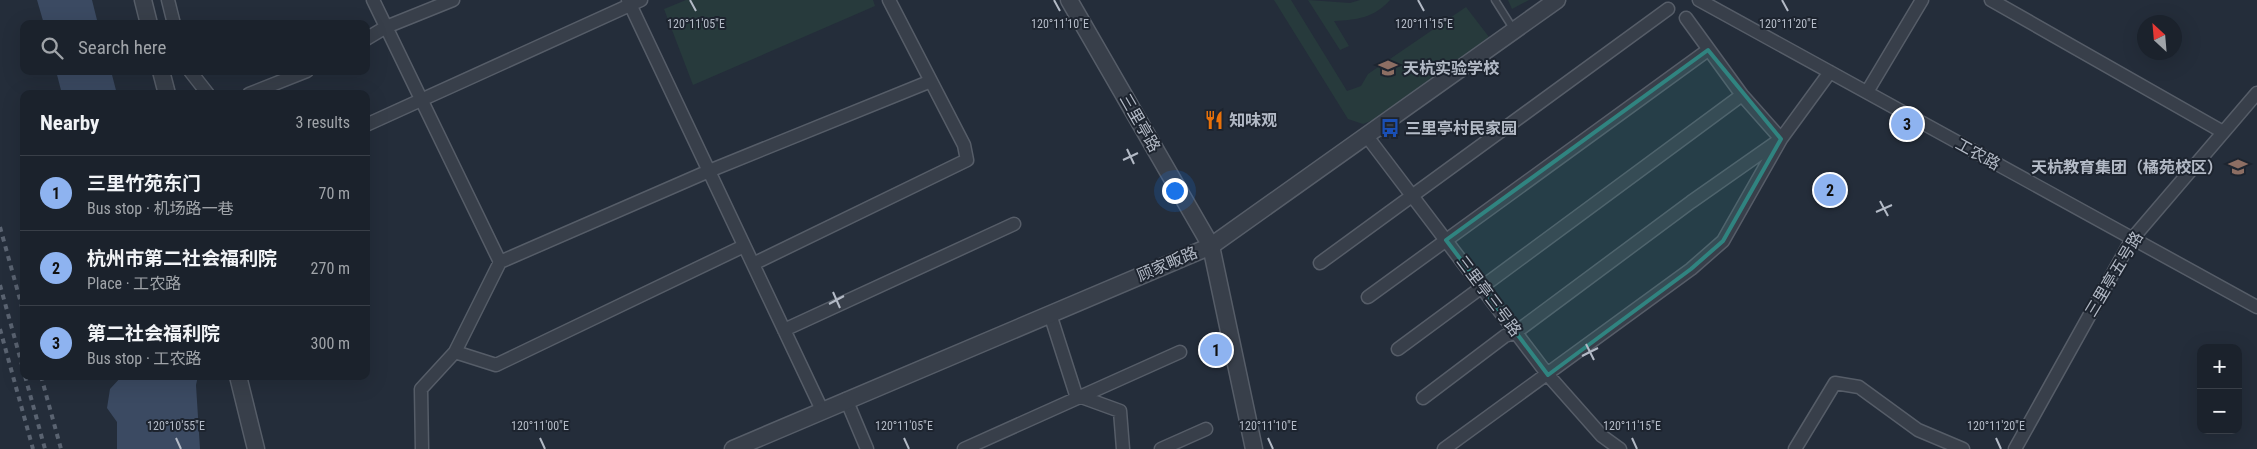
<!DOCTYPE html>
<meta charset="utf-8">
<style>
:root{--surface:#1b222c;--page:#242a34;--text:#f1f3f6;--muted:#a0a4a9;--line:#393f48;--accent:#8eb3f0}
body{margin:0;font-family:"Roboto Condensed","Noto Sans SC",sans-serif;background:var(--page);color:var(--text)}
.controls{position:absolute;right:15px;bottom:15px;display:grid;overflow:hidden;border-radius:10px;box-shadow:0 5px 20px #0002}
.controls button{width:45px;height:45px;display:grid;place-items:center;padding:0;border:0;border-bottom:1px solid var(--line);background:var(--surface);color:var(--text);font:25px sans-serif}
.compass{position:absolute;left:2137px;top:15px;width:45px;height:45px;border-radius:50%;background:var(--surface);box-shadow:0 5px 20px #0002;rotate:334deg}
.you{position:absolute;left:1174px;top:190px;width:18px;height:18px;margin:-12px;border:4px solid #fff;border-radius:50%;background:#1a73e8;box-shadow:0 0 0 8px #1a73e833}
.badge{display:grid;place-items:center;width:32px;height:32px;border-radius:50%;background:var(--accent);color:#111;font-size:16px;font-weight:700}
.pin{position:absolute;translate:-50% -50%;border:2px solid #fff;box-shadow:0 1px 5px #0006}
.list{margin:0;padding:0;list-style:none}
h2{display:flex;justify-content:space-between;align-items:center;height:65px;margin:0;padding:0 20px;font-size:21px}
h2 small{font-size:16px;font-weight:400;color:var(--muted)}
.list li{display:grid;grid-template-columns:32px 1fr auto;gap:15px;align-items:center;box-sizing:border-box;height:75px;padding:0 20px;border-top:1px solid var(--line)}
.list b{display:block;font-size:19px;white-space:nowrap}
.list p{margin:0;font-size:16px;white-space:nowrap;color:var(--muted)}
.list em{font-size:16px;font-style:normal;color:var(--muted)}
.icon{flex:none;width:28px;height:28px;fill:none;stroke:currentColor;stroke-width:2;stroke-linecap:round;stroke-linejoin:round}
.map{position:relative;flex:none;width:2257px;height:449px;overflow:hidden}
.search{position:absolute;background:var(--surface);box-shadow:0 5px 20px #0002;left:20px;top:20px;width:350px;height:55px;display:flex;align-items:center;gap:12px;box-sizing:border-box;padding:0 18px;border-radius:10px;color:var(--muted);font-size:19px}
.panel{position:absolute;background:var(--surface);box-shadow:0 5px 20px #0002;left:20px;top:90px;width:350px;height:290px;border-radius:10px}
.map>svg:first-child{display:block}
.green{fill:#273a3c}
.water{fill:#3b4a62}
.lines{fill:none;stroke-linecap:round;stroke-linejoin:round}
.service-casing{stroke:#565d68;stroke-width:9}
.minor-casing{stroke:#565d68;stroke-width:15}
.tertiary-casing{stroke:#565d68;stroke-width:19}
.service{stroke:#383f4a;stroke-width:6}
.minor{stroke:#383f4a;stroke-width:12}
.tertiary{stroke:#383f4a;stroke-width:16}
.rail{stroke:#5a6371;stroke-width:4;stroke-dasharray:5 5;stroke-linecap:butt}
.marked{fill:#308480;fill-opacity:0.2;stroke:#308480;stroke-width:4;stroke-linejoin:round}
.ticks{fill:none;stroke:#b3bac6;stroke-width:2}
.labels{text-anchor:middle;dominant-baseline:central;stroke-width:4;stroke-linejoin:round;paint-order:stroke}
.poi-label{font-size:16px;font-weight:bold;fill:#b3bac6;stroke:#1d242f;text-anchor:start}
.street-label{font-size:16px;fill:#b3bac6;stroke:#1d242f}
.ticks-label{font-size:12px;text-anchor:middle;fill:#b3bac6;stroke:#1d242f;stroke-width:4;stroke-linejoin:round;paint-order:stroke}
</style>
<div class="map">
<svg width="2257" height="449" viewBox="0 0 2257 449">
<rect width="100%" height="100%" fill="#242d3a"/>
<path class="green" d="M686,0H873L875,6L693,85L664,9Z
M1274,0H1291L1347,91L1361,86L1368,74L1466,7L1489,37L1383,116L1363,124L1348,119Z
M1308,0L1350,3L1360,0H1390C1374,18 1356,20 1334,21L1349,46L1340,50Z
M1508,0H1529L1512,9Z"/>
<path class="water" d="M37,0H92L98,24H44Z
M56,71H111L117,94H62Z
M122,376H198L196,385L200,449H117V422L107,408L110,389Z"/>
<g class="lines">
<g class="service-casing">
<path id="service" d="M1495,0L1514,30"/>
</g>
<g class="minor-casing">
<path id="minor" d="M168,0L174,24
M373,0L500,262L709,171L931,81
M628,0L822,410
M1699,0L2257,307
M1991,0L2223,132
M366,39L386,27L453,0
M190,71L208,94
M1867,92L1922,0
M249,94L307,71
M366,125L641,0
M1366,135L1548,375L1602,436L1620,449
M1320,263L1668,9
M753,264L967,160L964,145L889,0
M1368,297L1708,50
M1050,314L1076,395L1120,411L1123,449
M784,330L1014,224
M1398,349L1742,95
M455,352L496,365L744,246
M1423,398L1505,336L1516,332L1691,202L1781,139L1742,95L1686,18
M846,399L867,449
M422,449L421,389L455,352L500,262
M964,449L1180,352
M1161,449L1206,429
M1444,449L1691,269L1723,241L1781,139L1830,72
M1795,449L1835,383L1859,387L1918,430L1963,449
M2015,449L2132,239L2257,93"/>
</g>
<g class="tertiary-casing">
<path id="tertiary" d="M143,0L149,24
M1069,0L1211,246L1254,449
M161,71L167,94
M238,376L256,449
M733,449L1211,246L1557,0"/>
</g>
<use href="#service" class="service"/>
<use href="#minor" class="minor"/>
<use href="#tertiary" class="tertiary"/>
<path class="rail" d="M0,227L24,314
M0,285L24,372
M0,329L33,449
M25,376L45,449
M41,376L61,449"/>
</g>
<path class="marked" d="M1708,50L1781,139L1723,241L1691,269L1548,375L1446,240Z"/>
<path class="ticks" d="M690,0L696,11M1054,0L1060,11M1418,0L1424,11M1782,0L1788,11M1127,149L1134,164M1123,160L1138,153M1880,201L1888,216M1876,212L1892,205M833,292L840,308M829,304L844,296M1586,344L1594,360M1582,356L1598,348M176,438L181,449M540,438L545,449M904,438L909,449M1268,438L1273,449M1632,438L1637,449M1996,438L2001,449"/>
<defs>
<g id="school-bare" transform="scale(1.5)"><path d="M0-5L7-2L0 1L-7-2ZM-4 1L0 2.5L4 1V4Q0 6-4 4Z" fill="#8d6e63" stroke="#1d242f" stroke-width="2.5" paint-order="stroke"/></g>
<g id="restaurant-bare" transform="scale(1.5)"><path d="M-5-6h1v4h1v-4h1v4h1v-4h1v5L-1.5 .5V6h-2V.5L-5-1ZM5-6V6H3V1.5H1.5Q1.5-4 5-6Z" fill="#e8710a" stroke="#1d242f" stroke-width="2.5" paint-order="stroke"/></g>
<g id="bus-bare" transform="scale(1.5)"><path d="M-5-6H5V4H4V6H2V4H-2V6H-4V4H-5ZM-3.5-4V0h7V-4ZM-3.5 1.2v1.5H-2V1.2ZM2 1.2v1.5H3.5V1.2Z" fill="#1a4fb4" stroke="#1d242f" stroke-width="2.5" paint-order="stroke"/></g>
</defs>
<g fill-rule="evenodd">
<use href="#school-bare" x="1388" y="68"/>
<use href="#restaurant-bare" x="1214" y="120"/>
<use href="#bus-bare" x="1390" y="128"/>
<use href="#school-bare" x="2238" y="167"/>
</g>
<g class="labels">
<g class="poi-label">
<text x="1403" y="68">天杭实验学校</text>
<text x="1229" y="120">知味观</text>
<text x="1405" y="128">三里亭村民家园</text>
<text x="2223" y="167" text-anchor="end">天杭教育集团（橘苑校区）</text>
</g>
<g class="street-label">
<text transform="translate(1140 123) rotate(60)">三里亭路</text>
<text transform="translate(1978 154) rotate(29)">工农路</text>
<text transform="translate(1167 264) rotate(-23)">顾家畈路</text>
<text transform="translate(2114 274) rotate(-59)">三里亭五号路</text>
<text transform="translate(1489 296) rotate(53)">三里亭三号路</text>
</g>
</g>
<g class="ticks-label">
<text x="1060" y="28">120°11'10"E</text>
<text x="696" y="28">120°11'05"E</text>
<text x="1424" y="28">120°11'15"E</text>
<text x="1788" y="28">120°11'20"E</text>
<text x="176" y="430">120°10'55"E</text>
<text x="540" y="430">120°11'00"E</text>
<text x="904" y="430">120°11'05"E</text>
<text x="1268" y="430">120°11'10"E</text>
<text x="1632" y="430">120°11'15"E</text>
<text x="1996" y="430">120°11'20"E</text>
</g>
</svg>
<div class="controls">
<button>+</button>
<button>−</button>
</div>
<svg class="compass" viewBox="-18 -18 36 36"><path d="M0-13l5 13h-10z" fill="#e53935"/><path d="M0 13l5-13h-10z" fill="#a0a4a9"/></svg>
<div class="you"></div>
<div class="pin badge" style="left:1216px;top:350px">1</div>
<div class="pin badge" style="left:1830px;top:190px">2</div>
<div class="pin badge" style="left:1907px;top:124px">3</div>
<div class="search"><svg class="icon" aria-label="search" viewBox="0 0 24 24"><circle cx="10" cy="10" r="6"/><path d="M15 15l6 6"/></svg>Search here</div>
<section class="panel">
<h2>Nearby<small>3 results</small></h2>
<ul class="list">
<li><span class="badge">1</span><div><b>三里竹苑东门</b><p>Bus stop · 机场路一巷</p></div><em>70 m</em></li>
<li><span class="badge">2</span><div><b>杭州市第二社会福利院</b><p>Place · 工农路</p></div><em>270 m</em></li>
<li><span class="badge">3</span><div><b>第二社会福利院</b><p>Bus stop · 工农路</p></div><em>300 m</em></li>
</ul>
</section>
</div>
